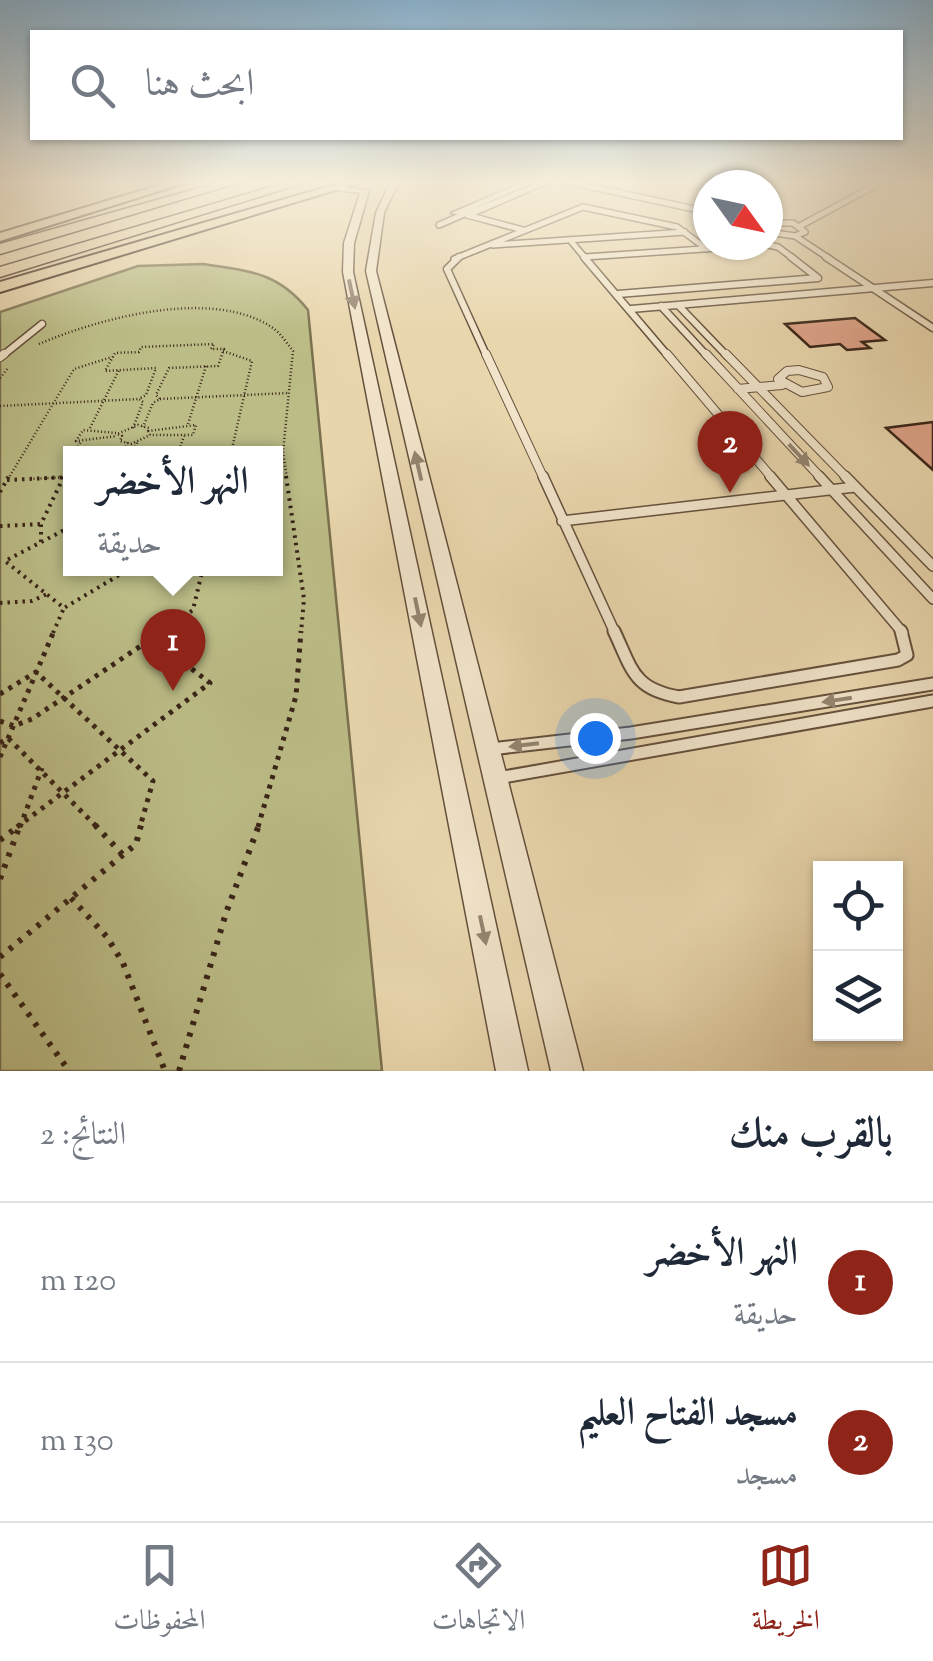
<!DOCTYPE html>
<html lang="ar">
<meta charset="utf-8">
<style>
:root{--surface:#fff;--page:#f2f2f3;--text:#1f2937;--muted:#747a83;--line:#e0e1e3;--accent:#8f2418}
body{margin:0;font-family:"Sorts Mill Goudy",Amiri,serif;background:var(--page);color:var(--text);direction:rtl}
.controls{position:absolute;right:30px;bottom:30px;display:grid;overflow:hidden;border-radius:0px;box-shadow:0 2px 8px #0004}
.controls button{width:90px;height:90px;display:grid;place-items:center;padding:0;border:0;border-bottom:2px solid var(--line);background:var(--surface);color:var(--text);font:50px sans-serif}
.compass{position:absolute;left:693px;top:170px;width:90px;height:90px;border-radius:50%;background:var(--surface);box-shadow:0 2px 8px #0004;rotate:123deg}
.you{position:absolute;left:595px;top:738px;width:35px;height:35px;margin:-25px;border:8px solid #fff;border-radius:50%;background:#1a73e8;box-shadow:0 0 0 15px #1a73e833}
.badge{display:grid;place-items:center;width:65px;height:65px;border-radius:50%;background:var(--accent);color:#fff;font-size:32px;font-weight:700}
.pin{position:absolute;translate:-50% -82px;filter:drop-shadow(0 2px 5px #0008)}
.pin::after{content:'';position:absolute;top:52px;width:35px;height:30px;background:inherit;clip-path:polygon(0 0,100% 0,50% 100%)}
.popup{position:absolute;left:63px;top:446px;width:220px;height:130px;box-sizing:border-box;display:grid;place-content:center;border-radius:0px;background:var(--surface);filter:drop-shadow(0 2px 8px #0005);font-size:32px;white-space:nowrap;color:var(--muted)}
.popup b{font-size:38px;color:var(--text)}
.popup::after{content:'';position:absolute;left:50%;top:100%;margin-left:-20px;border:20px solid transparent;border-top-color:var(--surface)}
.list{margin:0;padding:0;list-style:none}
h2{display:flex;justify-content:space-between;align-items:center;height:130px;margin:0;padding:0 40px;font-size:42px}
h2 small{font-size:32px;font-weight:400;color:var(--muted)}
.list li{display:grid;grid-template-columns:65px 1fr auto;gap:30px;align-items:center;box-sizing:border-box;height:160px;padding:0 40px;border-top:2px solid var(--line)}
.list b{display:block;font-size:38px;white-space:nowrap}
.list p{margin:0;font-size:32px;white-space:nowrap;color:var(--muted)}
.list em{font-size:32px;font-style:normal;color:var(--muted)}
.icon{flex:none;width:55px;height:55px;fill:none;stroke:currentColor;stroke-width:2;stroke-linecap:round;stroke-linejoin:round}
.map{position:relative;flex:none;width:933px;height:1071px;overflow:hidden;direction:ltr}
.search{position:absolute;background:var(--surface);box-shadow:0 2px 8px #0004;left:30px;right:30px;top:30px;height:110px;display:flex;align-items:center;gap:25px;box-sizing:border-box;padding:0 35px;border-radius:0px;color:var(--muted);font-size:38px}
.sheet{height:450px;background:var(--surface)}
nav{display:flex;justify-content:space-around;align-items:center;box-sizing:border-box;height:140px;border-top:2px solid var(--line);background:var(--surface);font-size:28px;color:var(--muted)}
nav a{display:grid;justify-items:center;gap:5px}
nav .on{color:var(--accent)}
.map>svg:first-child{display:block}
.green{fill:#bbbc86;stroke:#7a704e;stroke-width:2.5;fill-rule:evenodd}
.building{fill:#dfa389;stroke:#382317;stroke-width:2.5}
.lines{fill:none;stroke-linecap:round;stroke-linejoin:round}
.service-far4-casing{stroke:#64503c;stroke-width:8}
.service-far3-casing{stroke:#64503c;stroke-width:9}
.service-far2-casing{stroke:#64503c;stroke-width:10}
.service-far1-casing{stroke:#64503c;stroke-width:12}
.service-casing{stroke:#64503c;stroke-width:15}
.minor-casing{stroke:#64503c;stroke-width:3}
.primary-casing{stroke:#382317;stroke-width:4}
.trunk-casing{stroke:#382317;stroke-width:3}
.path-far3{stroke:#382317;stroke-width:2.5;stroke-dasharray:1 2.5;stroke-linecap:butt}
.path-far2{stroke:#382317;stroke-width:4;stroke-dasharray:2.5 5;stroke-linecap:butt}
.path-far1{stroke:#382317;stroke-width:5;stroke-dasharray:4 6;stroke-linecap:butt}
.path{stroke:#382317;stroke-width:6;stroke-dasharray:4 8;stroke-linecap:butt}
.service-far4{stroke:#f1e4ca;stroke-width:5}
.service-far3{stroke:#f1e4ca;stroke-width:6}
.service-far2{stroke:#f1e4ca;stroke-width:8}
.service-far1{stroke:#f1e4ca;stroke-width:9}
.service{stroke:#f1e4ca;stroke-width:11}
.minor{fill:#f1e4ca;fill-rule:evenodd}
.primary{fill:#e9d6ad;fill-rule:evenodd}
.trunk{fill:#e9d6ad;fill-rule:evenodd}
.oneway{fill:#948470}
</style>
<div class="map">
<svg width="933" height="1071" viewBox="0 0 933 1071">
<rect width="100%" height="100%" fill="#e9d6ad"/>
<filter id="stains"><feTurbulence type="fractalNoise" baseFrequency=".002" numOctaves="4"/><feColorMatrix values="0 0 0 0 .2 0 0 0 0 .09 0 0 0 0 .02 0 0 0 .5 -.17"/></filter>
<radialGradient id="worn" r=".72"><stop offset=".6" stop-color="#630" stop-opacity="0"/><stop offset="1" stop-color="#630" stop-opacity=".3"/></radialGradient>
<path class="green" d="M203,264C249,271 278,272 308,310L382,1071H0V312L138,266ZM70,453H276V568H70Z"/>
<path class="building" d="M855,318L885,340L862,342L870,348L847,350L840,344L810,347L785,324Z
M933,422V470L886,428Z"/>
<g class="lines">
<g class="service-far4-casing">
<path id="service-far4" d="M565,181L708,212
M467,215L523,230
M768,223H793L805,232L795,236L768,232
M439,225L462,215
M800,226L883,181
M795,236L830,259
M570,240L586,259
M493,245L685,232
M768,245L778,247L794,259
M585,257L762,245
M454,259L583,207L677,227L707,249"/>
</g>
<g class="service-far3-casing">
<path id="service-far3" d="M459,257L447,269L487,357
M584,257L669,357
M826,257L933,328
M618,294L818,278L791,257
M678,305L728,357
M661,306L708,357
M631,309L933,283
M1,357L42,324"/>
</g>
<g class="service-far2-casing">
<path id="service-far2" d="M486,354L544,479
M667,354L773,479
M706,354L822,479
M726,354L848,479
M0,357L4,354
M799,370L823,377L828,387L802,392L778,379L787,371Z
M738,389L782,385"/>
</g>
<g class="service-far1-casing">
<path id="service-far1" d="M543,476L615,633
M770,476L903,633
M819,476L933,599
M845,476L933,566
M562,521L855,487"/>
</g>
<g class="service-casing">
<path id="service" d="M614,631C632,669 633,689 679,697L898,660L907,655L901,631
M491,749L631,733L933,684
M498,778L933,701"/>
</g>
<g class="minor-casing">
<path id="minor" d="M391,181H399L384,213L376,271L583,1071H551L366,271L376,213Z
M526,181H537L465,212L542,181H553L470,217L451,213Z
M339,186L369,191L354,243L353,272L528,1071H496L343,272L344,243L360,193L336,190Z"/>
</g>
<g class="primary-casing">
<path id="primary" d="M173,181H191L0,241V233Z
M347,181H365L0,292V282Z"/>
</g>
<g class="trunk-casing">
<path id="trunk" d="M224,181H244L0,254V244Z
M291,181H310L0,277V267Z"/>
</g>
<path class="path-far3" d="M39,344C100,318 213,287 273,328C280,333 287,343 293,351L283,452L287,479
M223,351L252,361L231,453
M0,378L8,368
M160,399L288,393
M0,406L139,399
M188,424L206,366
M90,428L119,370
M133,428L143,402L139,399L146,395L156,368L105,371L115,353L139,352L141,347L214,344L211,349H224L218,366L169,368L156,395L160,399L153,403L143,427
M148,431L150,435
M148,431L149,428L138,425L117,434L122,436L120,441L131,444L150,435
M148,431L196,425L193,435H150
M116,433L83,430L76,441L117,436
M75,453L81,441
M123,453L128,442
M132,453L138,441
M178,453L184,436
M8,479L74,369L112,357
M30,479L70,477
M63,479L70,464"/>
<path class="path-far2" d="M286,476L304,599L301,633
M7,480L70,477
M0,492L9,476
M0,526L41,524
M70,527L5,561L64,608L131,568
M41,542V524L64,476
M0,603L32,601L47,594
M53,633L63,610
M159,633L193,610L202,572L197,568"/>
<path class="path-far1" d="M0,694L36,672L153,781L140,827
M0,721L14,726L32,719L163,631
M0,743L8,738L97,827
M0,757L54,631
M17,827L210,683L152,638
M20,827L42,768
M258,827L296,696L301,631"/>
<path class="path" d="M95,825L123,855
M0,840L20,825
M0,879L20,825
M71,898L107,937L123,963L165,1071
M0,957L136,844L141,825
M0,974L69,1071
M179,1071L226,913L259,825"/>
<use href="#service-far4" class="service-far4"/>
<use href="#service-far3" class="service-far3"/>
<use href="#service-far2" class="service-far2"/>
<use href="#service-far1" class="service-far1"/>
<use href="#service" class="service"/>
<use href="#minor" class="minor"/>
<use href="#primary" class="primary"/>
<use href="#trunk" class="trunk"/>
</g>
<defs><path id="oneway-solid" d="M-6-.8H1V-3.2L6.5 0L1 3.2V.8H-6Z" transform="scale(2.5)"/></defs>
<g class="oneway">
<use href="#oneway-solid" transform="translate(352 294) rotate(78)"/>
<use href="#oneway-solid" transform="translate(799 455) rotate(47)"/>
<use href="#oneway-solid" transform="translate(418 466) rotate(-103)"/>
<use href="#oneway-solid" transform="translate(418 612) rotate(78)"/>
<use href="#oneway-solid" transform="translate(837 700) rotate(171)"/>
<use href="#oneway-solid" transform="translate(524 745) rotate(173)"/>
<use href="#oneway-solid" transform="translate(483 930) rotate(78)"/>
</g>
<linearGradient id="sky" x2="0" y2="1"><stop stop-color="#8ab5d4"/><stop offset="0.55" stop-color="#f5edda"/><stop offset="1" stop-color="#f5edda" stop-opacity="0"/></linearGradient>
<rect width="933" height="331" fill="url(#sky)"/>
<rect width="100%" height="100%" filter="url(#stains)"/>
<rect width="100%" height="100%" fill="url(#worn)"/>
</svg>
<div class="controls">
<button><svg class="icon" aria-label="locate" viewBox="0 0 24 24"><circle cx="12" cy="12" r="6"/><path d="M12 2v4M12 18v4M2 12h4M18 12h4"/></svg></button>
<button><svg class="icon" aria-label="layers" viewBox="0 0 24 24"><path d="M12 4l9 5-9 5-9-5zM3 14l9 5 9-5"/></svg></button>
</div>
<svg class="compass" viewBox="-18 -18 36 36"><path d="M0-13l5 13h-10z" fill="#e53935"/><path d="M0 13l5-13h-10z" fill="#747a83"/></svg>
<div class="you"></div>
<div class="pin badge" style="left:173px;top:691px">1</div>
<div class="popup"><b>النهر الأخضر</b>حديقة</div>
<div class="pin badge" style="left:730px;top:493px">2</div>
<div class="search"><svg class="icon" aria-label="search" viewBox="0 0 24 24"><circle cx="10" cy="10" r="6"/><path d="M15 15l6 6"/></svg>ابحث هنا</div>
</div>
<section class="sheet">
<h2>بالقرب منك<small>النتائج: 2</small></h2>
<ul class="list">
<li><span class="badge">1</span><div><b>النهر الأخضر</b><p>حديقة</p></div><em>120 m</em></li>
<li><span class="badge">2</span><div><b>مسجد الفتاح العليم</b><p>مسجد</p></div><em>130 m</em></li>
</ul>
</section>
<nav>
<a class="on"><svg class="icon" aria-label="map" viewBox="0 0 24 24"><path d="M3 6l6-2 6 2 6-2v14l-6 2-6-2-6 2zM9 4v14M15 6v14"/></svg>الخريطة</a>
<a><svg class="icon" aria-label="directions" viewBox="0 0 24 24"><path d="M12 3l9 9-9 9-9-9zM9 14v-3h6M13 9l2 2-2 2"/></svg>الاتجاهات</a>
<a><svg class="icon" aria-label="saved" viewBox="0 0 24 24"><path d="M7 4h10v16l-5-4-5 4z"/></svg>المحفوظات</a>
</nav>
